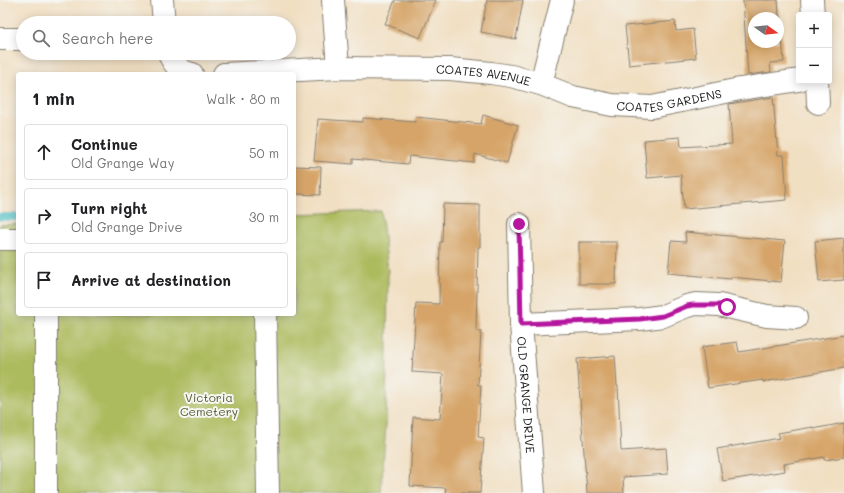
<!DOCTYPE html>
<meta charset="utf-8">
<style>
:root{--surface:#fff;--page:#f6f6f6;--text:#202124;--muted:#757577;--line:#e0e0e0}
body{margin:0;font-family:Mali,sans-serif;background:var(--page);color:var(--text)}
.controls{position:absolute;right:12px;top:12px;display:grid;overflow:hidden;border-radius:4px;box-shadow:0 2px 10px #0003}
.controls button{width:36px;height:36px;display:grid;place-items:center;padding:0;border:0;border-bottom:1px solid var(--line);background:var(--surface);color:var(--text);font:20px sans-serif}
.compass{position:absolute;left:748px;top:12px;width:36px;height:36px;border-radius:50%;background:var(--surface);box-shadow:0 2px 10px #0003;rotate:105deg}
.stop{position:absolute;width:12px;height:12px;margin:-9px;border:3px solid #b5179e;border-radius:50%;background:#fff}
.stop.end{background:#b5179e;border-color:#fff;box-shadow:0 1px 4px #0008}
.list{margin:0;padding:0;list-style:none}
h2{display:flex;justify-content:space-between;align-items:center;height:52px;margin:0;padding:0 16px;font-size:17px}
h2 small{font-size:13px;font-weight:400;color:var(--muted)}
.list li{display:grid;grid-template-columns:26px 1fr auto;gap:12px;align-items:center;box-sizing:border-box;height:56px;margin:0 8px 8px;padding:0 8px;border:1px solid var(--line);border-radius:4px}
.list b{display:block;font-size:15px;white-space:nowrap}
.list p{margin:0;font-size:13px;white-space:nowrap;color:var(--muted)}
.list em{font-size:13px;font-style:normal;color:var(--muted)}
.icon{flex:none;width:22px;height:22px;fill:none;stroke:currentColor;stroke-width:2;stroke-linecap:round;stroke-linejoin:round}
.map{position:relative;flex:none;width:844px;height:493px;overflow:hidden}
.search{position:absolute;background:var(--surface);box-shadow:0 2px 10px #0003;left:16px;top:16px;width:280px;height:44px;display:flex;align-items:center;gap:10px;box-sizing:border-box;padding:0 14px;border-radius:22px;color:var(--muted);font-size:15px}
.panel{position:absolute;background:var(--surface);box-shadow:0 2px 10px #0003;left:16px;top:72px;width:280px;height:244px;border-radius:4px}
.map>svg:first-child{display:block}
.green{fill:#adbb5e;stroke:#646c3d}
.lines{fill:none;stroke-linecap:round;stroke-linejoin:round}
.stream{stroke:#51bfc6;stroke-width:8}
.building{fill:#d6a468;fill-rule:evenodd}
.minor-casing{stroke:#867e6f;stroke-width:24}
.minor{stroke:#fff;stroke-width:22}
.route{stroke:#b5179e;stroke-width:5}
.labels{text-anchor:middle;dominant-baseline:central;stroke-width:4;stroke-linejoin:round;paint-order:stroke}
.street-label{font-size:12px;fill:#1c1c1c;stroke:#f6f6f2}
.park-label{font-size:12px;fill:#565c36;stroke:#f6f6f2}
</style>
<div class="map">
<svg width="844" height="493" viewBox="0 0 844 493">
<rect width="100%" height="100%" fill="#f6f6f2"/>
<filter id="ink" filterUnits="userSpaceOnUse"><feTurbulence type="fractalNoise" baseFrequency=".025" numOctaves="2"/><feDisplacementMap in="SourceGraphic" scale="8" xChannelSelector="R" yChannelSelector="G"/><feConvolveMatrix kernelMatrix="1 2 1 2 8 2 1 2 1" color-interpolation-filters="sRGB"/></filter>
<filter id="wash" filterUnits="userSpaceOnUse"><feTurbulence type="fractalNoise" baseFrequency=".012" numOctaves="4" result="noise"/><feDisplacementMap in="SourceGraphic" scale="16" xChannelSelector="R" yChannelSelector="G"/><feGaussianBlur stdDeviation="0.9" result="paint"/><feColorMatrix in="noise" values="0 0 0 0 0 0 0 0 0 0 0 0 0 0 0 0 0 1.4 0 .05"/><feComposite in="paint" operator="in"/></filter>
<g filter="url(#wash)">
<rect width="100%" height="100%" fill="#f1dfc2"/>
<path class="green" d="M381,211L388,271L386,424L381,493H0V225L18,224V314H294V214Z"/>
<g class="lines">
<path class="stream" d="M0,217H18"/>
</g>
<g id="blocks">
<path class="building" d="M395,0H436L420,38L385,24Z
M487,0H523L516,39L481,32Z
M743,0H778L779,16H780L784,62L770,63L771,72L748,75ZM754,18H778V42H754Z
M675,21L676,31L693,29L696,58L629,65L625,26Z
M773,97L778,155H784L787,200L684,209L681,175L647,178L644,140L680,137L681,147L732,144L729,104Z
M483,115L518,125L507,163L475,154L474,163L409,156L408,164L353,159V164L314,161L318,119L363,122V118L415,122L416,117L481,124Z
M294,166L321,167L320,195L294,194Z
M443,204L480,205V247H478L476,331H481L478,385H481L478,437L484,438L480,493H445L446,488L410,486L413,417L440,419L443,374L412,372L416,303L439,304L440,242H442Z
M685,232L785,241L781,282L731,277V279L668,273L671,241L686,242Z
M844,238V280L819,282L815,241Z
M579,242H617L616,284H579Z
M844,335V368L763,382V380L708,388L702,347L737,342L739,352Z
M615,356L617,386H618L621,451L666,448L668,474L623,477L624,493H587L577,359Z
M844,423V457L824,460V457L784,464L785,471L723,481L717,449L780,438L778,433L813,427V429Z"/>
</g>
</g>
<g filter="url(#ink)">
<use href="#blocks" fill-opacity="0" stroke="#867e6f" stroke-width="1"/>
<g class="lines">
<g class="minor-casing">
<g id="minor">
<path d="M162,0L164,23"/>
<path d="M333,0L338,68"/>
<path d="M812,0L813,15"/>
<path d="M0,39H23"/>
<path d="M169,53C173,65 180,71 192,74"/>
<path id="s1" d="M224,74L338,68L450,69L491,73L511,76L541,84L562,0"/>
<path d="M817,81L818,103"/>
<path id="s2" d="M541,84L573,97L612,105L652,107L740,89L799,80"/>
<path id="s3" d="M519,224L521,324L534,493"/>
<path d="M0,239H18"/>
<path d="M265,314L268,493"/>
<path d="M521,324L640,319L663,316L687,306L696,304L719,305L767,316L796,318"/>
<path d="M46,493V314"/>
</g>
</g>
<use href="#minor" class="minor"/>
</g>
</g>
<g class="lines" filter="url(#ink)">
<path class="route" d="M519,224L521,324L640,319L663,316L687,306L693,305H719L727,307"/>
</g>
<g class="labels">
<g class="street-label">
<text stroke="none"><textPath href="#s1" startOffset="260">COATES AVENUE</textPath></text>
<text stroke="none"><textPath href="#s2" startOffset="132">COATES GARDENS</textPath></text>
<text stroke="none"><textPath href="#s3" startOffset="171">OLD GRANGE DRIVE</textPath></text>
</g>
<g class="park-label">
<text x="209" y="397">Victoria<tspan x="209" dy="14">Cemetery</tspan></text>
</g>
</g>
</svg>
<div class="controls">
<button>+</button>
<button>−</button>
</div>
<svg class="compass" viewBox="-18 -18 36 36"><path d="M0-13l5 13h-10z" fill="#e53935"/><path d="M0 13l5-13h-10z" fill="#757577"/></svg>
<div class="stop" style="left:727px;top:307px"></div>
<div class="stop end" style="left:519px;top:224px"></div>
<div class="search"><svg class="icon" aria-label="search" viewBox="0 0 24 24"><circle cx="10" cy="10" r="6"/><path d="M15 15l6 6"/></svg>Search here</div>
<section class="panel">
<h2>1 min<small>Walk · 80 m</small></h2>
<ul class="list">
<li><svg class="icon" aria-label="ahead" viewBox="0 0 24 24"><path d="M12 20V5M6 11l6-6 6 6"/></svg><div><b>Continue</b><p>Old Grange Way</p></div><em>50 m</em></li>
<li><svg class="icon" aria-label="right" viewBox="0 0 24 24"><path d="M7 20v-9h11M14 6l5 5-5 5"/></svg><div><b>Turn right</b><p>Old Grange Drive</p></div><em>30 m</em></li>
<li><svg class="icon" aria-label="arrive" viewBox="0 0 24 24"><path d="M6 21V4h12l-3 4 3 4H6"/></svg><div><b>Arrive at destination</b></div></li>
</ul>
</section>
</div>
